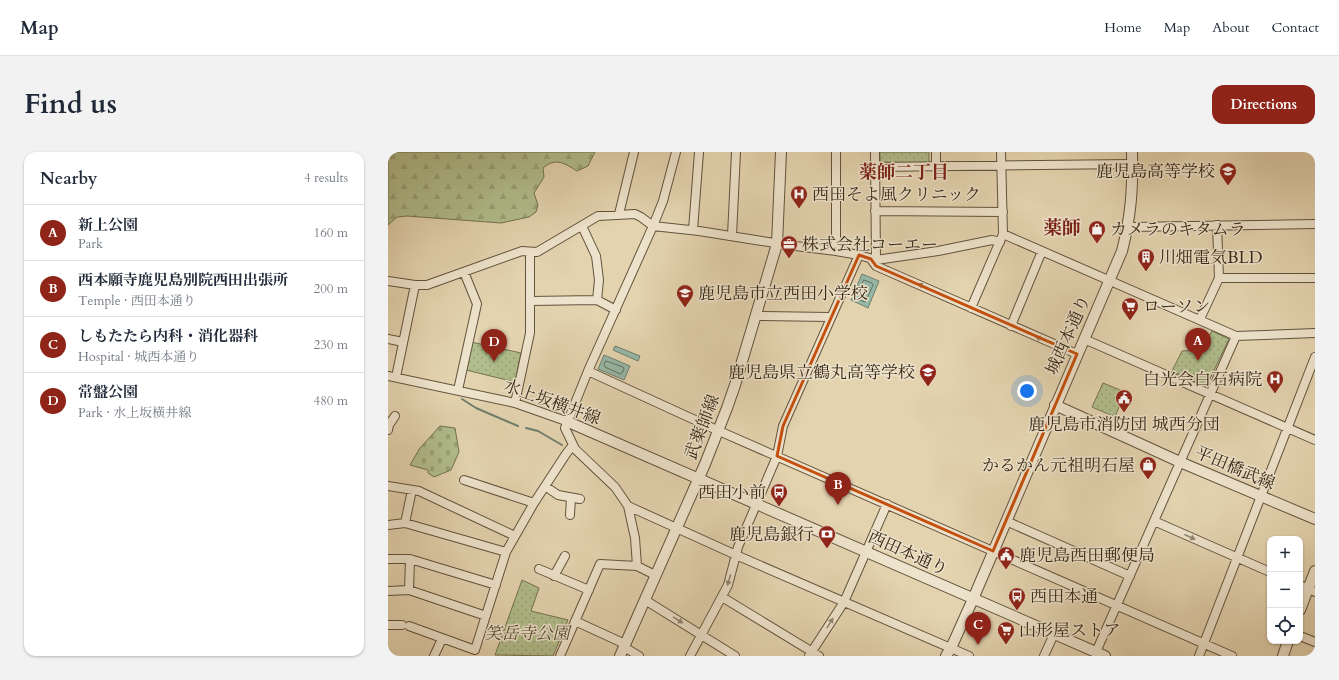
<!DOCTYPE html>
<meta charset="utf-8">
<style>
:root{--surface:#fff;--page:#f2f2f3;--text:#1f2937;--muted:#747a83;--line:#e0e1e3;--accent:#8f2418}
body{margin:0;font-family:Cardo,"Noto Serif JP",serif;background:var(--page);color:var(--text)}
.controls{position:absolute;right:12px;bottom:12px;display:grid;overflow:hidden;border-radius:8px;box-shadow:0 1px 3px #0004}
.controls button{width:36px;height:36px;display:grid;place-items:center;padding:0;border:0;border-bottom:1px solid var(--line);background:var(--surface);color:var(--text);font:20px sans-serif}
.you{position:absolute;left:639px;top:239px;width:14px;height:14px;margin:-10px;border:3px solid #fff;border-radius:50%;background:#1a73e8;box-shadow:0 0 0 6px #1a73e833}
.badge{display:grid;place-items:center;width:26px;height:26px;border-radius:50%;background:var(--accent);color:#fff;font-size:13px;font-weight:700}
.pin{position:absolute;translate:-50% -33px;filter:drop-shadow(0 1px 2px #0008)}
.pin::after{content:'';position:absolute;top:21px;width:14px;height:12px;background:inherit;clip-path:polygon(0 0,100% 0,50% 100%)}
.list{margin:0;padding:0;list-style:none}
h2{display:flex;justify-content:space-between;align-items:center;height:52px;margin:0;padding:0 16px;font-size:17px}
h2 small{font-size:13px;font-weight:400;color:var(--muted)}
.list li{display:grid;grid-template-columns:26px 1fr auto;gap:12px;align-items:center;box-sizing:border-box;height:56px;padding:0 16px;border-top:1px solid var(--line)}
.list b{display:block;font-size:15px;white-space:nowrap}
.list p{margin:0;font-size:13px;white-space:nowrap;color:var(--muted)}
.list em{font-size:13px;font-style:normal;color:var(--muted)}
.icon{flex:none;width:22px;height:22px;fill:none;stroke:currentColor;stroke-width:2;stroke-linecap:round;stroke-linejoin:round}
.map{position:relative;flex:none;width:927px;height:504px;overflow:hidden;border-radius:12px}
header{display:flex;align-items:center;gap:24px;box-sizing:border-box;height:56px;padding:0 20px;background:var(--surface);border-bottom:1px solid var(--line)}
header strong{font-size:19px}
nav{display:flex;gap:22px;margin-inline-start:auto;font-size:14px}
.intro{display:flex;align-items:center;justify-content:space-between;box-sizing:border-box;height:96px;padding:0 24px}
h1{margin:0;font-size:28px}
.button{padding:10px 18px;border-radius:12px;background:var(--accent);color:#fff;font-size:14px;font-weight:700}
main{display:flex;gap:24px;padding:0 24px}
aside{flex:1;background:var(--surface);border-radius:12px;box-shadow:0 1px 3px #0004}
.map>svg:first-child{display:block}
.forest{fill:url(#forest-firs);stroke:#747251}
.cemetery{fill:url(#cemetery-stones);stroke:#747251}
.park{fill:url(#park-dots);stroke:#747251}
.water{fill:#96b8a7;stroke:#707e6d}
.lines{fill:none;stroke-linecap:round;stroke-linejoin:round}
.shore{stroke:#66705e;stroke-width:1}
.stream{stroke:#707e6d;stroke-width:2}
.minor-casing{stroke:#62533c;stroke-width:10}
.tertiary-casing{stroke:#62533c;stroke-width:12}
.minor{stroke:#ede2cb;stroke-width:8}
.tertiary{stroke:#ede2cb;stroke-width:10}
.oneway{fill:#928570}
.marked{fill:none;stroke:#c54f0e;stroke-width:3;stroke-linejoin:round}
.labels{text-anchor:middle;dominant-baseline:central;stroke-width:3;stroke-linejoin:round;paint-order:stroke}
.poi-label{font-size:17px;fill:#372816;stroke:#ede2cb;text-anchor:start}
.street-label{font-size:17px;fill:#372816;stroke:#ede2cb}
.park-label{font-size:17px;font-style:italic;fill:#564d34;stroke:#ede2cb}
.neighbourhood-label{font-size:18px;font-weight:bold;fill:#7a1f14;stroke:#ede2cb}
.quarter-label{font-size:19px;font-weight:bold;fill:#7a1f14;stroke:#ede2cb}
</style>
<header>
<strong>Map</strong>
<nav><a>Home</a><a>Map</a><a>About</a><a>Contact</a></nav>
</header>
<div class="intro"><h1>Find us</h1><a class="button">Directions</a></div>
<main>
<aside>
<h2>Nearby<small>4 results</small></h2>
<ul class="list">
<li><span class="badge">A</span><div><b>新上公園</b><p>Park</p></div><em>160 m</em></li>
<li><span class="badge">B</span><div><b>西本願寺鹿児島別院西田出張所</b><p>Temple · 西田本通り</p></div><em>200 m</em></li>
<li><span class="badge">C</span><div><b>しもたたら内科・消化器科</b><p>Hospital · 城西本通り</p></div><em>230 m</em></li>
<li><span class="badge">D</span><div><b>常盤公園</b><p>Park · 水上坂横井線</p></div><em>480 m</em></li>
</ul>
</aside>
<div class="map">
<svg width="927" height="504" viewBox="0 0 927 504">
<defs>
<pattern id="forest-firs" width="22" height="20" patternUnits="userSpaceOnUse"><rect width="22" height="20" fill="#b1bd8c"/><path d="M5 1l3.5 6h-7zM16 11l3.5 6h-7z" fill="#99a278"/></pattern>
<pattern id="cemetery-stones" width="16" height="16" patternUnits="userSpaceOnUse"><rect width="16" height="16" fill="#b1bd8c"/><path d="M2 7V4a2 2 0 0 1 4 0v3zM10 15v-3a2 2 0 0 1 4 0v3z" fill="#99a278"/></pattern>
<pattern id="park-dots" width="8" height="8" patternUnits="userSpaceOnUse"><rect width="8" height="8" fill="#b1bd8c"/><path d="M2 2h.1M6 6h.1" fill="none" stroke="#99a278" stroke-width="1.8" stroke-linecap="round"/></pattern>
</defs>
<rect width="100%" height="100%" fill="#e3d3af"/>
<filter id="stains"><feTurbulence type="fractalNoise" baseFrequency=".005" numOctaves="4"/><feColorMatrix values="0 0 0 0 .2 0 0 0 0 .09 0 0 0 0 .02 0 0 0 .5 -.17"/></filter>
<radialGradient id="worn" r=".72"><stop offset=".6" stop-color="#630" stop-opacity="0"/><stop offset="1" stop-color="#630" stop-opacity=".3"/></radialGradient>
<path class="forest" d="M0,0H207L200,14L189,19C176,11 168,5 155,16L156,25L146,41L150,53L148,60L141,65L113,71L19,64L9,65L0,73Z"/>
<path class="cemetery" d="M52,274L67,276L71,300L63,318L46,325L40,321V318L22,313L32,296Z"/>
<path class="park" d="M492,0H541V11H492Z
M824,179L841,187L818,235L784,219L794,199L813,198Z
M83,190L133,201L127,230L78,218Z
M715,231L737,240L727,265L704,255Z
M134,428L151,436L143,459L180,468L165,504L107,503Z"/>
<path class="water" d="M474,122L491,129L480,156L463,148Z
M227,194L252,204L250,209L225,198Z
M216,203L242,214L236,228L210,217Z"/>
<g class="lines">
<path class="shore" d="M476,128L484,131L485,133L478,149L477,150L469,147L468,145Z
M218,209L235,215L236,217L234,221L232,222L217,215L216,213Z"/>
<path class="stream" d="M74,247L88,256L130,274
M138,276L150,279L174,293"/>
<g class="minor-casing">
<path id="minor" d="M448,0V99
M487,0L488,108
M548,14V0
M487,15L744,12
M487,59L615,60
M231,62L246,0
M829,73L831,126
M194,74L208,104L211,128L209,148
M740,75L927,72
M305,78L311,0
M615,82L848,184L927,181
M344,84L348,0
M483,107L488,114L689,202
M0,129L27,133H39L134,99L149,100L210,64L247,62L253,65L265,74L275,49L288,0
M142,149L209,148L228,158
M583,156L615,82L613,0
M368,164L442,165
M812,167L831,126H927
M623,174L654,99
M0,187L15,190
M696,187L927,288
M200,219L331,279L844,504
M0,224L127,251L178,269
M8,225L27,133
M70,238L89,152L76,120
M127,251L142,181V100
M0,278L1,273L7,264
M76,328L146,351
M0,334L31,339L127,384
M157,334L170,343L192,347
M240,354L348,403L581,504
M182,363L183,346
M618,369L742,424
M766,369L882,420
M17,371L24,338
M0,373L17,371L118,400
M0,407H22L108,433
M249,414L247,386L240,354L227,335L187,297L177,276L200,219L265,74L311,79L399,93L448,99L471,103L488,108L550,99L604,88L612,90
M151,417L201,438
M166,424L177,404
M912,433L927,440
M21,438L22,407
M0,439L21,438L98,464
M334,445L431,504
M257,448L347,504
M187,469L237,492
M0,473H14
M21,474L87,498L118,400L146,351L178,302L185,293
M912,484L927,490
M236,495L251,504
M708,500L848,184
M46,504L54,487
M172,504L212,412L249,414L267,423
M302,504L340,433L350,395L389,304L395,274L471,103
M421,504L456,450L499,352
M656,504L666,482
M811,504L927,205"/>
</g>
<g class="tertiary-casing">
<path id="tertiary" d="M667,253L792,310L927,367
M178,269L717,504
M912,458L927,419
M232,504L317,312L339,256L347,233L389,92L393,0
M558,504L563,496L585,447L734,99C743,64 745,36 744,0
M895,504L900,489"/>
</g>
<use href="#minor" class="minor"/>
<use href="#tertiary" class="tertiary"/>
</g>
<defs><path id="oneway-solid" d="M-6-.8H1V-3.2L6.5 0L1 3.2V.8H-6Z"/></defs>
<g class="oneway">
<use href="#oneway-solid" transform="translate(535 134) rotate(-156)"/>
<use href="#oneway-solid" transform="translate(653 187) rotate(-157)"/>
<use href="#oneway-solid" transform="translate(802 385) rotate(24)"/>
<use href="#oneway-solid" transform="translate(341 428) rotate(107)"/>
<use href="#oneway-solid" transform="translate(290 468) rotate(32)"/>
<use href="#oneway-solid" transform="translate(442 471) rotate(-58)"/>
</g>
<path class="marked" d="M471,103L483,107L488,114L689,202L605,399L389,304L395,274Z"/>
<defs>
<g id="school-pin" transform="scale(0.9)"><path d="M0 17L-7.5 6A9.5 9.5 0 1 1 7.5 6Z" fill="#8f2418" stroke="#ede2cb"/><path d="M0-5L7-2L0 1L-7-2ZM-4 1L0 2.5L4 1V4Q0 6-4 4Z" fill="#fff"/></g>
<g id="hospital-pin" transform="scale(0.9)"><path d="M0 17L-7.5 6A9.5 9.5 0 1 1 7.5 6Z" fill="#8f2418" stroke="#ede2cb"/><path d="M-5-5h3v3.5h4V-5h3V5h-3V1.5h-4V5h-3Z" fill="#fff"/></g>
<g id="shop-pin" transform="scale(0.9)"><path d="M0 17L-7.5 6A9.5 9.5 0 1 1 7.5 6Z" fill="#8f2418" stroke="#ede2cb"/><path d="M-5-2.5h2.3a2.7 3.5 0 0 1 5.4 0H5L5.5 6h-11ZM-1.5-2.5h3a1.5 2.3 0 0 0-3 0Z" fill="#fff"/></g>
<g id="office-pin" transform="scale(0.9)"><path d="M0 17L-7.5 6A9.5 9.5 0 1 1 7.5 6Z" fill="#8f2418" stroke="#ede2cb"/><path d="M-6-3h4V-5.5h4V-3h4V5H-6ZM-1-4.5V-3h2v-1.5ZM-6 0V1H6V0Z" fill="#fff"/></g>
<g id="building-pin" transform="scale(0.9)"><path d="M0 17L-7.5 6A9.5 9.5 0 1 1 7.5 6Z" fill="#8f2418" stroke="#ede2cb"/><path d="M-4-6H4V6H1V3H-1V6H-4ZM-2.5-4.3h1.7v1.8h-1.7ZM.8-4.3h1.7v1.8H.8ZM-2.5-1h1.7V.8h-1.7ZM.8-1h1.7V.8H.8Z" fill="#fff"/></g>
<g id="supermarket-pin" transform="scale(0.9)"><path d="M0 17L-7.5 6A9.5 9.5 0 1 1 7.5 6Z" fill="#8f2418" stroke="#ede2cb"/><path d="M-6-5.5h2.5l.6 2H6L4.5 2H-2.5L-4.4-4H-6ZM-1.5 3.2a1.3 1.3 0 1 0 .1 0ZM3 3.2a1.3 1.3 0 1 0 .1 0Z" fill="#fff"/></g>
<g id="civic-pin" transform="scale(0.9)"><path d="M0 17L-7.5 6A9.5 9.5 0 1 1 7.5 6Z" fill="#8f2418" stroke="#ede2cb"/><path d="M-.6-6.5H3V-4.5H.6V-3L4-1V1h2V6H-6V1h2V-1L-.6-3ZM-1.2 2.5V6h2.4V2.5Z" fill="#fff"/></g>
<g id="bus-pin" transform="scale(0.9)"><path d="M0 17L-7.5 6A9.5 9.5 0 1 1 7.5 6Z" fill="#8f2418" stroke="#ede2cb"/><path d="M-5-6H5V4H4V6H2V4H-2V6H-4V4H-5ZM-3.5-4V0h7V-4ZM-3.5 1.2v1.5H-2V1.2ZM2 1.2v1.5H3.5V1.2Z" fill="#fff"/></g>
<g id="bank-pin" transform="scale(0.9)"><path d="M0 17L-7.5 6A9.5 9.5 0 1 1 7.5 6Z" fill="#8f2418" stroke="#ede2cb"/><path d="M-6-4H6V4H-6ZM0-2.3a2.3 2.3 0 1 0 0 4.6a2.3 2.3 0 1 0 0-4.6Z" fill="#fff"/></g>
</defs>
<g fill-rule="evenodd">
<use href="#school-pin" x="840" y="19"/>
<use href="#hospital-pin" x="411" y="42"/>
<use href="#shop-pin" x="709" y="77"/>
<use href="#office-pin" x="401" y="92"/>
<use href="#building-pin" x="758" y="105"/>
<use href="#school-pin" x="297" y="141"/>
<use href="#supermarket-pin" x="742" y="154"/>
<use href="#school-pin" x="540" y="220"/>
<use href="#hospital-pin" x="887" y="227"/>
<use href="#civic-pin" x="736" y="246"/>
<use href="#shop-pin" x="760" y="313"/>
<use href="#bus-pin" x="391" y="340"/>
<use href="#bank-pin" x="439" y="382"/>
<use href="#civic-pin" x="618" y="403"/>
<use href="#bus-pin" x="629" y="444"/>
<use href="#supermarket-pin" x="618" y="478"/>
</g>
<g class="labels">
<g class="poi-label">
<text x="827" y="19" text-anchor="end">鹿児島高等学校</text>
<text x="424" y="42">西田そよ風クリニック</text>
<text x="722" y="77">カメラのキタムラ</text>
<text x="414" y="92">株式会社コーエー</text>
<text x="771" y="105">川畑電気BLD</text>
<text x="310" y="141">鹿児島市立西田小学校</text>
<text x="755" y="154">ローソン</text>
<text x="527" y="220" text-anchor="end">鹿児島県立鶴丸高等学校</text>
<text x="874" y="227" text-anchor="end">白光会白石病院</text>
<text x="736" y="272" text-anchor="middle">鹿児島市消防団 城西分団</text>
<text x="747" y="313" text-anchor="end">かるかん元祖明石屋</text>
<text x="378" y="340" text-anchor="end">西田小前</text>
<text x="426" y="382" text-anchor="end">鹿児島銀行</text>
<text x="631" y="403">鹿児島西田郵便局</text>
<text x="642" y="444">西田本通</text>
<text x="631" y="478">山形屋ストア</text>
</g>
<g class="street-label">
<text transform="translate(680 183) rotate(-66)">城西本通り</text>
<text transform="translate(164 250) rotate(20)">水上坂横井線</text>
<text transform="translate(314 275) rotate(-69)">武薬師線</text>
<text transform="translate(847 316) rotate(23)">平田橋武線</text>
<text transform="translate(520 401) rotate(24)">西田本通り</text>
</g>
<g class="park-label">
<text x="139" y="481">笑岳寺公園</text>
</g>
<g class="neighbourhood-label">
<text x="516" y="20">薬師二丁目</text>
</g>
<g class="quarter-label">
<text x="674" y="76">薬師</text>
</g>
</g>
<rect width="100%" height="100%" filter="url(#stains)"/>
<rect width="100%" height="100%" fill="url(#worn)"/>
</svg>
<div class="controls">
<button>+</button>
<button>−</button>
<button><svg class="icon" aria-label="locate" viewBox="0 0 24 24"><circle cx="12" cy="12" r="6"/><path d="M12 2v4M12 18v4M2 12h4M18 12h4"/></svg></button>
</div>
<div class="you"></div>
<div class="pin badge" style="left:810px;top:209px">A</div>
<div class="pin badge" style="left:450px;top:353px">B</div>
<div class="pin badge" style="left:590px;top:493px">C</div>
<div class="pin badge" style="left:106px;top:210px">D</div>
</div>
</main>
